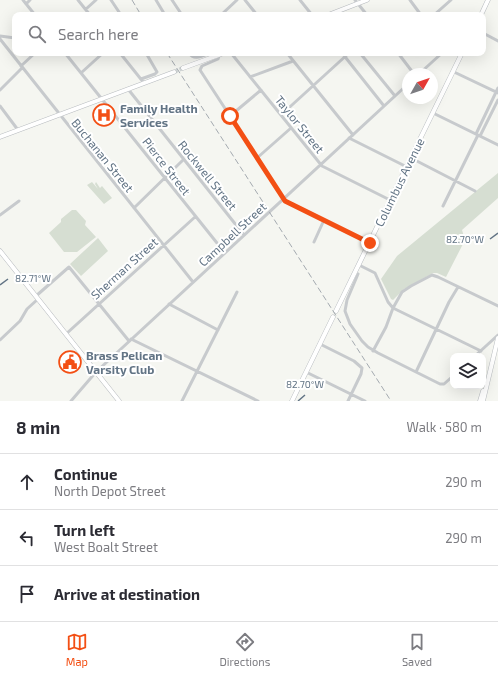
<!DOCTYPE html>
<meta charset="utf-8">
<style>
:root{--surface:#fff;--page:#f7f7f7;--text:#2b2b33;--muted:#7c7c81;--line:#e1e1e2;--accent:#f34f14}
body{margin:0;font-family:"Exo 2",sans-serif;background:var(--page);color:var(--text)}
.controls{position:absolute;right:12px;bottom:12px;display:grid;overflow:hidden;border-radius:8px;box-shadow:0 4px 16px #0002}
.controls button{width:36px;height:36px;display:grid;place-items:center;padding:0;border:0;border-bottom:1px solid var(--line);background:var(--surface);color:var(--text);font:20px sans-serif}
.compass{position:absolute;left:402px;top:68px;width:36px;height:36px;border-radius:50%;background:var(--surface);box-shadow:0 4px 16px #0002;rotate:50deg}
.stop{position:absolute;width:12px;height:12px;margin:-9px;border:3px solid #f34f14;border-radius:50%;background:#fff}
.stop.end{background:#f34f14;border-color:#fff;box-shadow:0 1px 4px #0008}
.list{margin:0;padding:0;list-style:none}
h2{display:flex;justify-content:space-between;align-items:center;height:52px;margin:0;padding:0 16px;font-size:17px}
h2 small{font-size:13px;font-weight:400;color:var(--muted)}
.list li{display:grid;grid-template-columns:26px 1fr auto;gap:12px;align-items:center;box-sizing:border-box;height:56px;padding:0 16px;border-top:1px solid var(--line)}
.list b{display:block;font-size:15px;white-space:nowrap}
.list p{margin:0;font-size:13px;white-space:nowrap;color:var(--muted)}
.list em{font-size:13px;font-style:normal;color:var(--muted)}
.icon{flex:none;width:22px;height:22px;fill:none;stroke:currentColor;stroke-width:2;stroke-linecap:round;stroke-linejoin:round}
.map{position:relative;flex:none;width:498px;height:401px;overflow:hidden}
.search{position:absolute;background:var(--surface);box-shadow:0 4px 16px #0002;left:12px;right:12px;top:12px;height:44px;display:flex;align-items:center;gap:10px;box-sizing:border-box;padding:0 14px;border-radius:8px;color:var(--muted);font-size:15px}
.sheet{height:220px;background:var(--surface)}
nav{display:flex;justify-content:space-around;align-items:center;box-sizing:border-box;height:56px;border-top:1px solid var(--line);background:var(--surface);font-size:11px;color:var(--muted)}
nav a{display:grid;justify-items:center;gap:2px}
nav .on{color:var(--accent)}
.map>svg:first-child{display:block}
.green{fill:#d6ded2}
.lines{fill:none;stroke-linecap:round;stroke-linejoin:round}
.major-tunnel{stroke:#d0d6d6;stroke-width:4;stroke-dasharray:4 2;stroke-linecap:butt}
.major-casing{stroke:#b7bbbf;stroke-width:5}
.minor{stroke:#c7cacd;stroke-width:3}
.major{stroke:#fff;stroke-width:4}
.rail{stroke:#a4aab0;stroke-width:1;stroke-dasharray:6 3;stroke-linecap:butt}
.route{stroke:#f34f14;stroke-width:5}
.ticks{fill:none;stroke:#627485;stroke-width:1.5}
.labels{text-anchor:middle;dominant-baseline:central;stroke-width:4;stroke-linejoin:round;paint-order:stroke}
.poi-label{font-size:12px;font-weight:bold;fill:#627485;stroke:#fff;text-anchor:start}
.street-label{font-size:12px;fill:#627485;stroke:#fff}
.ticks-label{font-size:10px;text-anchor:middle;fill:#627485;stroke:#fff;stroke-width:4;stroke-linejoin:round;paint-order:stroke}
</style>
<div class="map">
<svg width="498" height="401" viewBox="0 0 498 401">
<rect width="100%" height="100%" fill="#f5f6f1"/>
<path class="green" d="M498,173V198L462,230L465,240L446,277L437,273H433L404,289L393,300L391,299L381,279L397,256Z
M92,182L98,189L95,184L96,182L100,188L102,186L112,198L104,204L87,185Z
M72,210H76L86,221L85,225L96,237L77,252H64L49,233L61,222V219Z
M98,238L108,251L81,276L70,264Z"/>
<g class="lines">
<path class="major-tunnel" d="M174,72L183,68"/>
<g class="major-casing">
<path id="major" d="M328,15L367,0
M481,15L488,0
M183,68L224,53
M0,137L174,72
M0,251L119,401
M336,311L462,53
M292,401L333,317
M480,401L483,391
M483,401L498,338"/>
</g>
<path class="minor" d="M23,0L35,15
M78,0L90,15
M111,0L121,15
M156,0L165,15
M172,0L182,15
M245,0L257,15
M300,0L312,15
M355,0L367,15
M410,0L421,15
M26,4L30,0
M86,9L96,0
M221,15L237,0
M434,15L451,0
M483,33L498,41
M0,36L15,38
M0,39L193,282
M65,53L225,253
M120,53L144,83
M189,53C194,61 202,56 210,53
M218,53L219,56L218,59L202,66L200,70L284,199L288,203L370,243
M231,53L322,166L390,200
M287,53L353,135
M342,53L384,106
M360,53L395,96
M398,53L414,74
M21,66L35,53
M454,72L498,93
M81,73L103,53
M419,74L442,53
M250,77L293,61
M141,79L155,74L157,72L146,53
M128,89L244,235
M0,90L22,68
M0,106L18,130
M433,113L498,145
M281,115L349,53
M230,116L261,90
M476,134L498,88
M480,136L498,100
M349,138L407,167
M257,158L291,128
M411,158L475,191
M443,206L478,135
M134,208L183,160
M0,215L19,201
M314,242L324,220
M359,265L375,273L388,302L393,308L481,351
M358,274L347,300L345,311L350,324L362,341L368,347L378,353L440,384H444L453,376
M36,296L69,267L129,341
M169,304L218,330
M66,334L195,217
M131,339L258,401
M0,340L20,321L27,309L38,299
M320,344L354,361L362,368L361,374L348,401
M373,351L386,327L393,308L402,292L411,286L432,275L438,277L498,306
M475,356L498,335
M306,372L365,401
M416,372L449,302L458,287
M71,401L96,372L408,84
M182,401L237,292"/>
<use href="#major" class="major"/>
<path class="rail" d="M132,0L141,15
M167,53L391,401"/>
</g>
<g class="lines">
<path class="route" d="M230,116L285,201L370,243"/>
</g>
<path class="ticks" d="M490,239L498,233M0,285L8,279M298,401L305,395"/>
<defs>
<g id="hospital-ring" transform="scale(1.15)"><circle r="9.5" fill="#fff" stroke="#f34f14" stroke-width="1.5"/><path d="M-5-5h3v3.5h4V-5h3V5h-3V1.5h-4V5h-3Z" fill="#f34f14"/></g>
<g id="civic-ring" transform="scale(1.15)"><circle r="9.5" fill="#fff" stroke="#f34f14" stroke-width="1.5"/><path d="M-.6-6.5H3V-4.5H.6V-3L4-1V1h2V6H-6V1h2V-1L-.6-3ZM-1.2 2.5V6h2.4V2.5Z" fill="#f34f14"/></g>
</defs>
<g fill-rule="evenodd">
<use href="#hospital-ring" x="104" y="115"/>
<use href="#civic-ring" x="70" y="362"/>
</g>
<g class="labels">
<g class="poi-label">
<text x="120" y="108">Family Health<tspan x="120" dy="14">Services</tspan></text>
<text x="86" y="355">Brass Pelican<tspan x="86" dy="14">Varsity Club</tspan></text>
</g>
<g class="street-label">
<text transform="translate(300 124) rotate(51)">Taylor Street</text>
<text transform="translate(103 155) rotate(51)">Buchanan Street</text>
<text transform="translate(167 166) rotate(52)">Pierce Street</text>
<text transform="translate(208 175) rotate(51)">Rockwell Street</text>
<text transform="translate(399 182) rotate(-64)">Columbus Avenue</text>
<text transform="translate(232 234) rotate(-43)">Campbell Street</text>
<text transform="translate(124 268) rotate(-42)">Sherman Street</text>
</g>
</g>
<g class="ticks-label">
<text x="465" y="243">82.70°W</text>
<text x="33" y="282">82.71°W</text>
<text x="305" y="388">82.70°W</text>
</g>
</svg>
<div class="controls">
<button><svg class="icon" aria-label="layers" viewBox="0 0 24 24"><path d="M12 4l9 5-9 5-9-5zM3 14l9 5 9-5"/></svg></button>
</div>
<svg class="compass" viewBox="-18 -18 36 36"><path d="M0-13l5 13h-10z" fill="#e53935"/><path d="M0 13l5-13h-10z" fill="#7c7c81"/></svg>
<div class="stop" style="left:230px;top:116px"></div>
<div class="stop end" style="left:370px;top:243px"></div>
<div class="search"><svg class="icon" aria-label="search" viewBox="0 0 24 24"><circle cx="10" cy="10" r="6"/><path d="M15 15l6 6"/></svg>Search here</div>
</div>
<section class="sheet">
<h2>8 min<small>Walk · 580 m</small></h2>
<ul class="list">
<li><svg class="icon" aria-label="ahead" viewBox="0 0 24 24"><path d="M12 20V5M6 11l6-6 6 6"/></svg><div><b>Continue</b><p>North Depot Street</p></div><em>290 m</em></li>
<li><svg class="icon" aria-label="left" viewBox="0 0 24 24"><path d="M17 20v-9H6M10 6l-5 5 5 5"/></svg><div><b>Turn left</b><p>West Boalt Street</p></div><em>290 m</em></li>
<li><svg class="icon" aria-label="arrive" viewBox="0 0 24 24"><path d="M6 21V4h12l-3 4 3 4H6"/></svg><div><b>Arrive at destination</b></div></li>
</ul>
</section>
<nav>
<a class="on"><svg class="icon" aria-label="map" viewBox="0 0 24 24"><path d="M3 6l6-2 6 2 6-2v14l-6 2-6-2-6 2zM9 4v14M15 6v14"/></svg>Map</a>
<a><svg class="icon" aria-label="directions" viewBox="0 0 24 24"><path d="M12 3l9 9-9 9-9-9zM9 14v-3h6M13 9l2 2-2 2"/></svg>Directions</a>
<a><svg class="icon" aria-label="saved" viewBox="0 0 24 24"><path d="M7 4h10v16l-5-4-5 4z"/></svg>Saved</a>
</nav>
